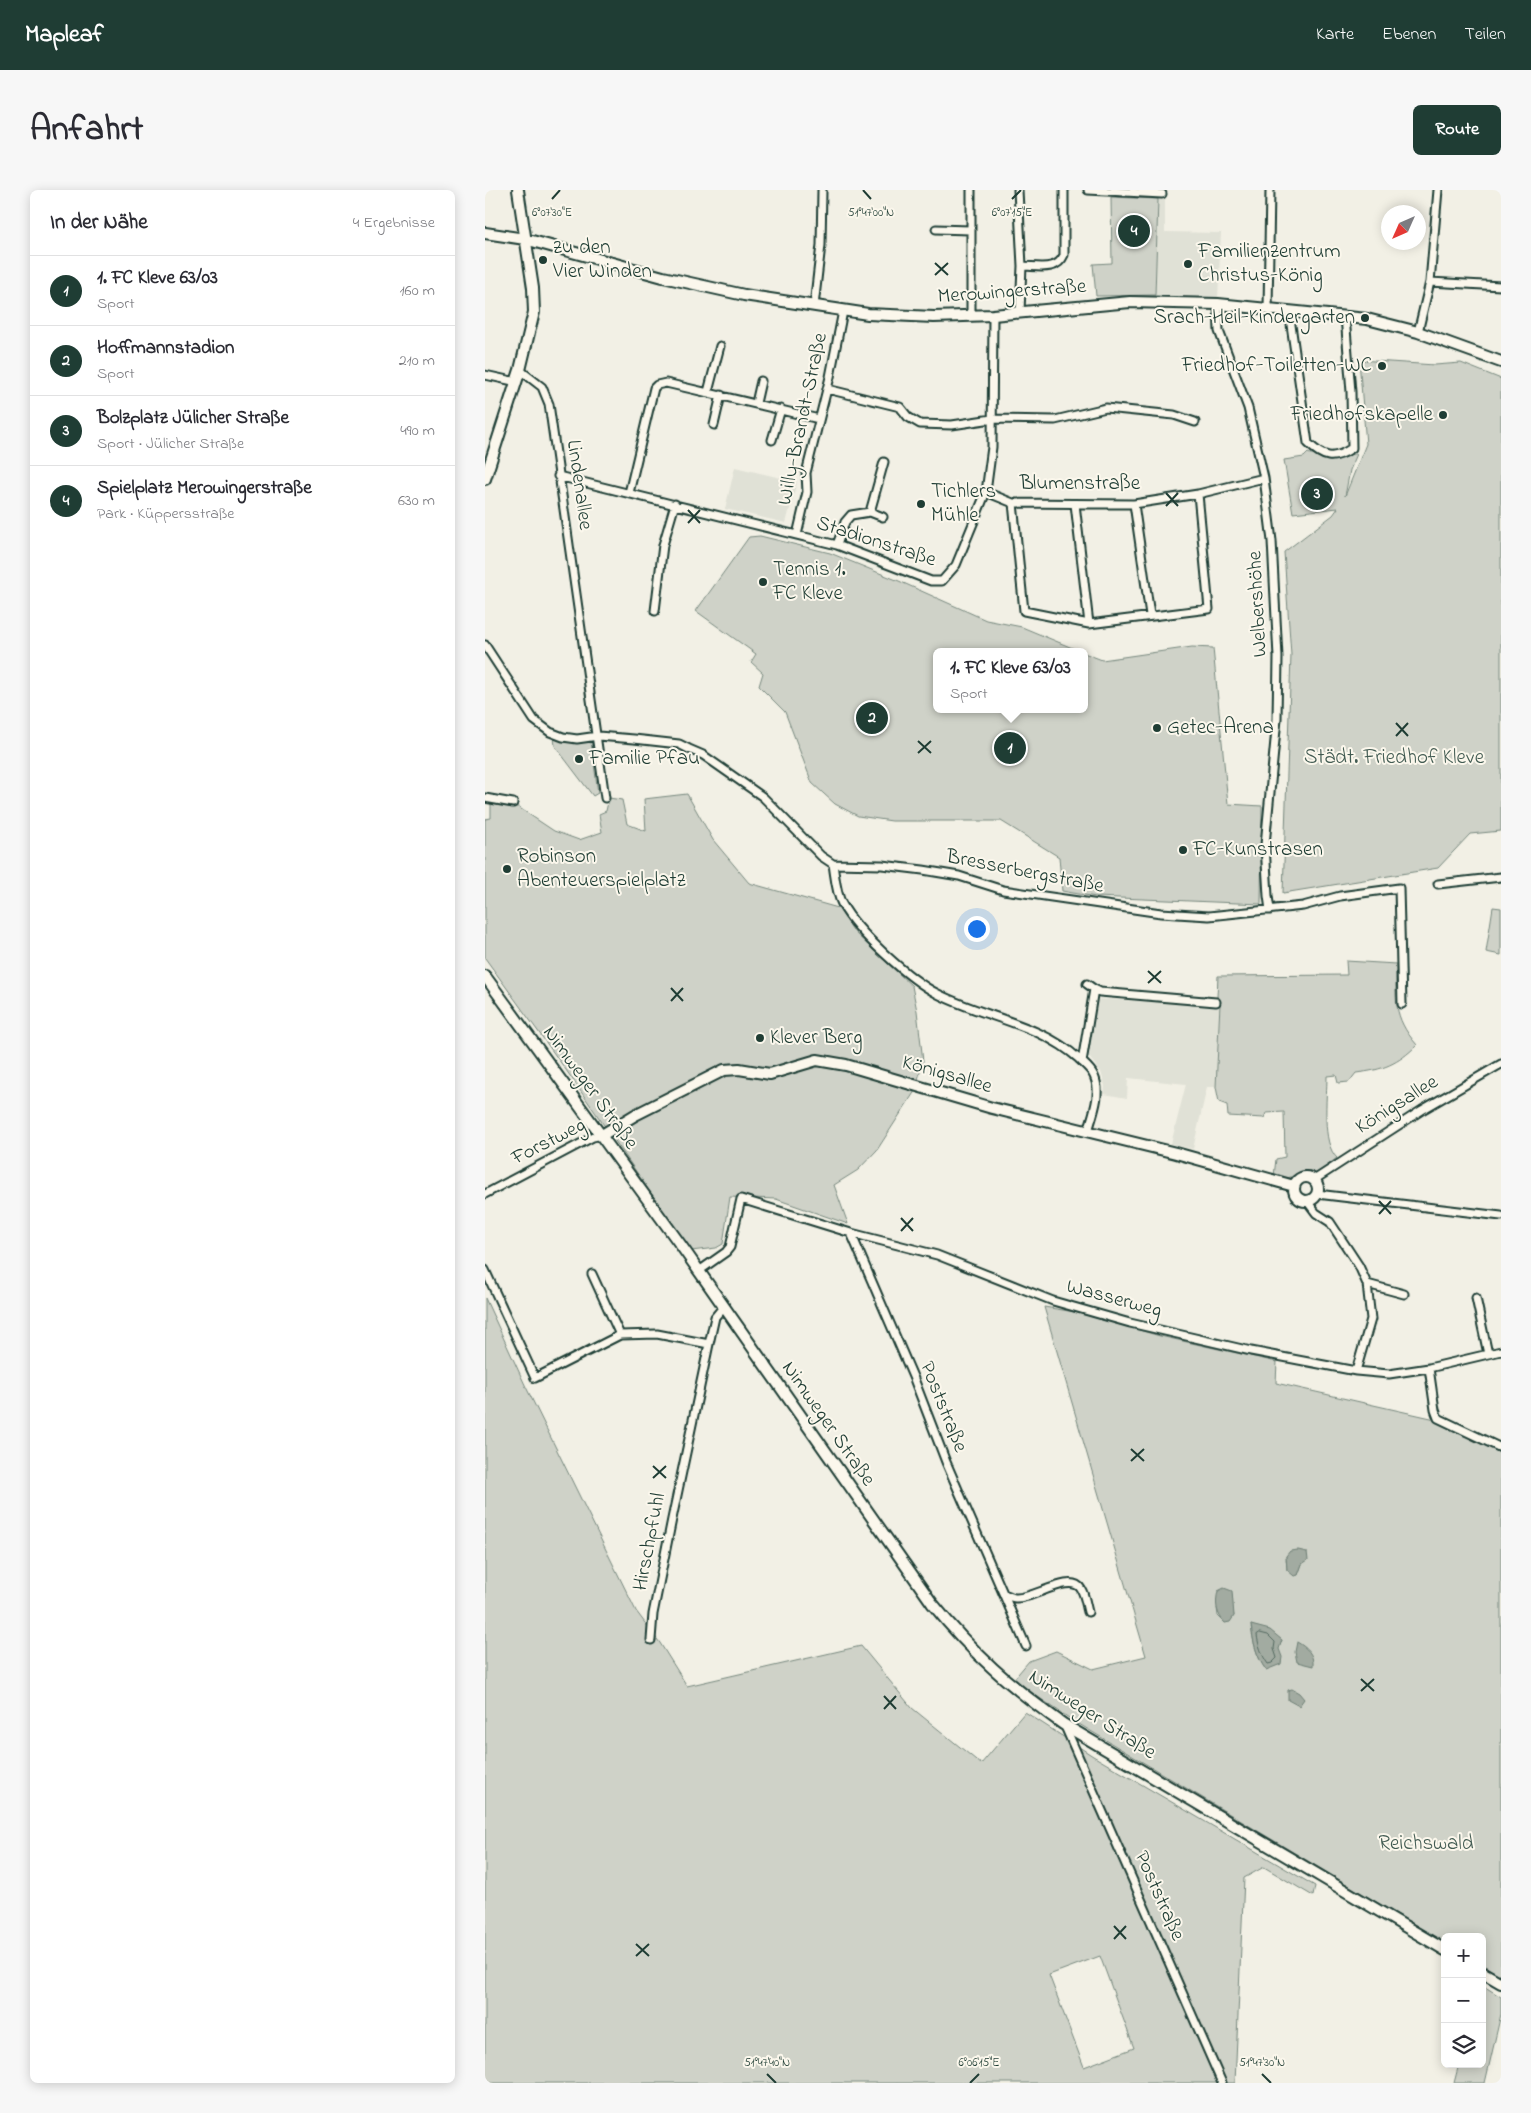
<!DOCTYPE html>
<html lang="de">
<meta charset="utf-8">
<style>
:root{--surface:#fff;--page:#f7f7f7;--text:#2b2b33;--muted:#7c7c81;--line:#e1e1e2;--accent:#1f3d34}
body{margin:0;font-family:"Indie Flower",sans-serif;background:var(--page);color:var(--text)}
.controls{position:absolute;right:15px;bottom:15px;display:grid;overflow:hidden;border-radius:8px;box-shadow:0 2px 12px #0003}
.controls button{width:45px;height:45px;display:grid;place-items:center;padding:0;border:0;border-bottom:1px solid var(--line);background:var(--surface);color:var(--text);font:25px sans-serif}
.compass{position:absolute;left:896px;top:15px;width:45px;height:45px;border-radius:50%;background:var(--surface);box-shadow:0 2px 12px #0003;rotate:225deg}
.you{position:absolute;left:491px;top:738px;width:18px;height:18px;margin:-12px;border:4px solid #fff;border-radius:50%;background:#1a73e8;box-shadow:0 0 0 8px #1a73e833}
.badge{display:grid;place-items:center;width:32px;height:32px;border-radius:50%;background:var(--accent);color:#fff;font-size:16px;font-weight:700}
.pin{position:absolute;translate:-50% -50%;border:2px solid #fff;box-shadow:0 1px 5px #0006}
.popup{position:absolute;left:448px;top:458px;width:155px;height:65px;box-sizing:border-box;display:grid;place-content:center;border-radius:8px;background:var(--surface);filter:drop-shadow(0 1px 4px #0005);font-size:16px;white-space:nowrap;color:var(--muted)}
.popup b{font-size:19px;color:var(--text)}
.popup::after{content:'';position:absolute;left:50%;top:100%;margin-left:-10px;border:10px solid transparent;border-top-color:var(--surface)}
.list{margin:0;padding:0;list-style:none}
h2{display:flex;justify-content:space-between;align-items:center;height:65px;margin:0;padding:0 20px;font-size:21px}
h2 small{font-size:16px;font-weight:400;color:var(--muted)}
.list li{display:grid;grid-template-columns:32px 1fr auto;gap:15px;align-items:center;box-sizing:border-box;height:70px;padding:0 20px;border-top:1px solid var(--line)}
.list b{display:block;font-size:19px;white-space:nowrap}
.list p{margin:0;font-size:16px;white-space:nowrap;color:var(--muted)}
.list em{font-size:16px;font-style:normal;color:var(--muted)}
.icon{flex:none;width:28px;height:28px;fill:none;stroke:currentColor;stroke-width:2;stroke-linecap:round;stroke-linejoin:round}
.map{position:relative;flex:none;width:1016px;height:1893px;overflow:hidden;border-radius:8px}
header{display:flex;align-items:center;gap:30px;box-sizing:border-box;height:70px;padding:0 25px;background:var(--accent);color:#fff}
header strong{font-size:24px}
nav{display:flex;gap:28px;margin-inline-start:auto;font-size:18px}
.intro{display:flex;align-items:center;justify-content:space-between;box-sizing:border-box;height:120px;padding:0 30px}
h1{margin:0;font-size:35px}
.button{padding:12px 22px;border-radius:8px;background:var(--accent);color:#fff;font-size:18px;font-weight:700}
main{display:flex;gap:30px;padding:0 30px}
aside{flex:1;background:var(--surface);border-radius:8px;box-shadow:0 2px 12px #0003}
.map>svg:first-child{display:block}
.built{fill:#e0e1d6}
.green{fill:#cfd2c8;stroke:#77887e;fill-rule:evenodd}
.water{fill:#a2aba1;stroke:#6e7f75}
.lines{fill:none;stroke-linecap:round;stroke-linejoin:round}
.shore{stroke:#536960;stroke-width:1}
.street-casing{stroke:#1f3d34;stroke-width:11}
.secondary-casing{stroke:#1f3d34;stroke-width:14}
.street{stroke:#fbf7ec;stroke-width:7}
.secondary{stroke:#fbf7ec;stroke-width:10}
.ticks{fill:none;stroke:#1f3d34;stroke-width:2}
.poi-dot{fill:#1f3d34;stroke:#fbf7ec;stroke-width:2}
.labels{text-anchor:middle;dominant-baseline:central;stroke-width:4;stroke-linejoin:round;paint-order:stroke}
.poi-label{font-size:21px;fill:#1f3d34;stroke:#fbf7ec;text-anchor:start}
.street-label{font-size:21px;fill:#1f3d34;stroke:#fbf7ec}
.park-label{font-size:21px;fill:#425b52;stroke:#fbf7ec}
.ticks-label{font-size:12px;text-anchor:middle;fill:#1f3d34;stroke:#fbf7ec;stroke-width:4;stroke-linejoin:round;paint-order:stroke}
</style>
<header>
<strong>Mapleaf</strong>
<nav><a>Karte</a><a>Ebenen</a><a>Teilen</a></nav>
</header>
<div class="intro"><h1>Anfahrt</h1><a class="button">Route</a></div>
<main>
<aside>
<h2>In der Nähe<small>4 Ergebnisse</small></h2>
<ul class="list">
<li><span class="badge">1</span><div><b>1. FC Kleve 63/03</b><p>Sport</p></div><em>160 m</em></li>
<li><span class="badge">2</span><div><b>Hoffmannstadion</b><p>Sport</p></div><em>210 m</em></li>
<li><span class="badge">3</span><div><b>Bolzplatz Jülicher Straße</b><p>Sport · Jülicher Straße</p></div><em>490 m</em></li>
<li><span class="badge">4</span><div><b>Spielplatz Merowingerstraße</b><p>Park · Küppersstraße</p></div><em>630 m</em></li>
</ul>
</aside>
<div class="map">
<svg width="1016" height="1893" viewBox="0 0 1016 1893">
<rect width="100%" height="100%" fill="#f2f0e5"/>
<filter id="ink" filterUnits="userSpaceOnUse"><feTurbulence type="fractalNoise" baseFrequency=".02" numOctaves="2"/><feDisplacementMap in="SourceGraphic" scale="10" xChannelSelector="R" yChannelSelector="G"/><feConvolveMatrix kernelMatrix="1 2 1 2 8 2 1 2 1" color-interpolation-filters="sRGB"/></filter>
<g filter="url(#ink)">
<path class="built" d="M673,9H680V42L736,43L733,109L670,105Z
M250,277L312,292L301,333L240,319Z
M614,809L735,814L731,897H722L708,959L686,954L701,894L643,888L642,908L619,904L620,896L616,882L603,866V862L612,812Z"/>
<path class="green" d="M626,7L673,9L670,105L611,106L608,74L627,73Z
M874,170L950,175L976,173L1016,189V641L985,644L953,678L798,703L806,465L799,362L848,325L853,318L808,323L799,270L819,267L823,263L825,264H872L865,280L860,306L881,254Z
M275,346L345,363L414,391L501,430L537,437L597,462H451V519H599V463L617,470L707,457L728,458L743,614L777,616L776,714L611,707L577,701L574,667L516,631H407L373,626L350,614L327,593L300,522L274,496L278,483L266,472L271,464L211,421L264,347Z
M69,548L90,553L106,552L113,603L108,606L70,556Z
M202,604L228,650L264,693L353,718L370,743L427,796L432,821L438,871L430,901L392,960L373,980L349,995L363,1034L291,1009L245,1007L238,1054L231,1058L206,1061L81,880L0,768V629L6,628V613L33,617L69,641L94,650L117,642L114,624L121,621L124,608L137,610L142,634L161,641L159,609Z
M1008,717L1016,718V765L1001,762Z
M861,771L911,774C911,809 907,826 932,855C913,874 898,880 871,883L864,892L853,893L851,885L842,886C842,908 836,953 852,968L831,984L822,981L800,989L789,986L791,969L800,967L799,922L781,923L779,928L743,926L742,915L734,912L731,897L735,814L732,807L733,786L862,785Z
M0,1108L41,1197L151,1421L175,1453L202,1496L376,1456L427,1518L496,1574L540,1522L608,1566L830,1696L828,1706L779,1677L759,1688L750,1893H0ZM615,1766L649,1858L599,1877L564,1785Z
M559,1117L590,1122L675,1146L792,1172L791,1193L946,1228L1016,1261V1786L997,1775V1747H960V1753L584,1528L528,1490L544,1471L571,1461L608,1479L661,1466ZM801,1366L817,1374L813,1385L802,1380ZM746,1410L749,1426L740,1433L733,1426L732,1418ZM766,1435L797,1450L781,1480C771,1466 768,1452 766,1435Z
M997,1795L1016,1807V1824L1000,1893H969L974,1874H997Z"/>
<path class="water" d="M813,1360L822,1362L823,1370L817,1374L813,1385L809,1386L802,1380L801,1366L805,1361Z
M739,1398L747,1401L749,1426L745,1432L740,1433C731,1424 730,1413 733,1401Z
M766,1435L785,1440L797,1450L794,1459L797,1467L796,1474L781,1480C771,1466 768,1451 766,1435Z
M812,1452C822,1458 829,1464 828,1476L812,1472L810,1462Z
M807,1499L814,1503L819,1509L814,1516L803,1510V1500Z"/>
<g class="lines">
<path class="shore" d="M775,1443L783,1445L790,1452L789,1459L792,1468L787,1473L783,1474C777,1466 773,1454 772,1445Z"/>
<g class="street-casing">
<path id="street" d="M533,0L537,76L535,121
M603,0L677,4
M451,39L485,40
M537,76C552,76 572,82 579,65V0
M945,92L1016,96
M733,114L734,141L763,218L779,288L787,351L793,467L792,529L780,655L783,706L785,720
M329,116L336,55L337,0
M783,119L785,0
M804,121L823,253C838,268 848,271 867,258L866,202L860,126
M486,125V0
M933,142L945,92L953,0
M35,180L57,197L64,214L120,608
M0,185L32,192
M342,199L415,217L423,227L435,234L467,235L507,229L570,230L621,218L689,225L710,232
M223,202L235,156
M271,213L276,191
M229,235L236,205
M287,250L296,219
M73,286L352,355L446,391H457L471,375L501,302L507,257L508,125
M501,302L528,313L649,314L713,304L779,288
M144,303L169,198L172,195L181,193L334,229
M528,313L539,421L604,434L724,419L713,304
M590,314L604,434
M649,314L665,425
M385,322L399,272
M312,345L322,302L321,283L345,187L358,121
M352,355L360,332L366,325L385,322L398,327
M170,421L178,355L190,314
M0,455L49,530L65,542L78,547L92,549L113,546L149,549L194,554L204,559L218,565L278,607L336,666L348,674L397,675L438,680L474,686L518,700L676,723L724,726L818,716L855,706L914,698L917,814
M0,608L28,613
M348,674C350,686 351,703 357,714C372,742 425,790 453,804C500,828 554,833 594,869C599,874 606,879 609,886C617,903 608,924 603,941
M953,694L1016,687
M609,799L615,802L731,812
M597,872L609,799L602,794
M829,990L937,920L1016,874
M0,1004L108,947L117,945
M832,1004L1016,1026
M822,1011L831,1023L845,1032L874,1076L882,1094L886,1129L871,1181
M366,1043L429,1189L461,1272L541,1456
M0,1080L50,1188L135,1145L172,1144L224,1154
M214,1081L241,1062L245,1057L256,1009L366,1043L452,1065L568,1111L645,1133L766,1161L871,1181L904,1184L944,1178L1016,1161
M107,1084L135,1145
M882,1094L919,1104
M991,1108L1003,1164
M944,1178L950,1220L953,1228L1016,1258
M519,1404C522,1405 527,1408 530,1408C547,1410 586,1382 596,1399C600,1405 601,1415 603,1422
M166,1450L168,1424L187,1329L224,1154L230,1127L239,1116
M579,1534L737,1893"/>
</g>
<g class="secondary-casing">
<path id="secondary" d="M0,43L40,49L178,87L259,105L383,124L449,127L508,125L645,112L733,114L882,129L933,142L1016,172
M0,289L35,180L49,122L48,98L33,0
M0,786L195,1054L447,1413C488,1464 525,1496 578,1534L960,1760
M117,945L150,925L239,880L254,879L285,884L332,870L361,875L507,918L691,963L809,996
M809 999a12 12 0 1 1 24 0a12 12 0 1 1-24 0Z
M997,1782L1016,1793"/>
</g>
<use href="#street" class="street"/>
<use href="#secondary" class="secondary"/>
</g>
</g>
<path class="ticks" d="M378,0L386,9M67,9L75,0M527,9L536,0M450,73L463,85M450,85L463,73M681,303L693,316M681,316L693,303M203,320L215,333M203,333L215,320M911,533L923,546M911,546L923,533M433,551L446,563M433,563L446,551M663,781L676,793M663,793L676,781M186,798L198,811M186,811L198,798M894,1011L906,1024M894,1024L906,1011M416,1028L428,1041M416,1041L428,1028M646,1259L659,1271M646,1271L659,1259M168,1276L181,1288M168,1288L181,1276M876,1489L889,1501M876,1501L889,1489M399,1506L411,1519M399,1519L411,1506M629,1736L641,1749M629,1749L641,1736M151,1754L164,1766M151,1766L164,1754M282,1884L291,1893M777,1884L786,1893M485,1893L494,1884"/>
<g class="poi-dot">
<circle cx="58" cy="70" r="5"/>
<circle cx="703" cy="74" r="5"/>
<circle cx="880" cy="128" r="5"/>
<circle cx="897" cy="176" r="5"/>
<circle cx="958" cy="225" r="5"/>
<circle cx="436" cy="314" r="5"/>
<circle cx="278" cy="392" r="5"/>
<circle cx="672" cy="538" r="5"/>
<circle cx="94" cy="569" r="5"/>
<circle cx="698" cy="660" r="5"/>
<circle cx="22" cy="679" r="5"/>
<circle cx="275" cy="848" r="5"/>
</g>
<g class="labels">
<g class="poi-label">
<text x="68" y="58">zu den<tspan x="68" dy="24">Vier Winden</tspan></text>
<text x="713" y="62">Familienzentrum<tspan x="713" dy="24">Christus-König</tspan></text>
<text x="870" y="128" text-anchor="end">Srach-Heil-Kindergarten</text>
<text x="887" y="176" text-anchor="end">Friedhof-Toiletten-WC</text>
<text x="948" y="225" text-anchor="end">Friedhofskapelle</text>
<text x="446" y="302">Tichlers<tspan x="446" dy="24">Mühle</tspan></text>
<text x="288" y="380">Tennis 1.<tspan x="288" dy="24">FC Kleve</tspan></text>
<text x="682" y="538">Getec-Arena</text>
<text x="104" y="569">Familie Pfau</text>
<text x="708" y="660">FC-Kunstrasen</text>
<text x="32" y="667">Robinson<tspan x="32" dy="24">Abenteuerspielplatz</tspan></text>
<text x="285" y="848">Klever Berg</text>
</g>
<g class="street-label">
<text transform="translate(527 102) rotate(-4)">Merowingerstraße</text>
<text transform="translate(318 229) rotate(-78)">Willy-Brandt-Straße</text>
<text x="595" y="294">Blumenstraße</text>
<text transform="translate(94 295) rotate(82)">Lindenallee</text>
<text transform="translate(391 352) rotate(18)">Stadionstraße</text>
<text transform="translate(773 414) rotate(-93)">Welbershöhe</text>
<text transform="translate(540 682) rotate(11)">Bresserbergstraße</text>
<text transform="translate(462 885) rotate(16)">Königsallee</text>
<text transform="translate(105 898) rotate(54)">Nimweger Straße</text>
<text transform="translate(912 915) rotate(-32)">Königsallee</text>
<text transform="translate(64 952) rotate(-27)">Forstweg</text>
<text transform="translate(629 1109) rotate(15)">Wasserweg</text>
<text transform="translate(458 1217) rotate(68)">Poststraße</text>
<text transform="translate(343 1234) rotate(55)">Nimweger Straße</text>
<text transform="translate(165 1352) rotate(-79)">Hirschpfuhl</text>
<text transform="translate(607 1525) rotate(33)">Nimweger Straße</text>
<text transform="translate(674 1706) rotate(66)">Poststraße</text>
</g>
<g class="park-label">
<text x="909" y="568">Städt. Friedhof Kleve</text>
<text x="941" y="1654">Reichswald</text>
</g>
</g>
<g class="ticks-label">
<text x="67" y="26">6°07'30"E</text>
<text x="386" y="26">51°47'00"N</text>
<text x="527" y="26">6°07'15"E</text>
<text x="282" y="1876">51°47'40"N</text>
<text x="494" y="1876">6°06'15"E</text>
<text x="777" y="1876">51°47'30"N</text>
</g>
</svg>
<div class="controls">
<button>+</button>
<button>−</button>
<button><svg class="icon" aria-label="layers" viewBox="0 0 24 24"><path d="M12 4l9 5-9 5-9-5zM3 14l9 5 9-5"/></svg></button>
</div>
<svg class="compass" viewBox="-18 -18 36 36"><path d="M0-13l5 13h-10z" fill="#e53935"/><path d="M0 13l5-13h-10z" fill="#7c7c81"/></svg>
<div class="you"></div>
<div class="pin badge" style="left:525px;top:558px">1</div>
<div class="popup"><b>1. FC Kleve 63/03</b>Sport</div>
<div class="pin badge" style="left:387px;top:528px">2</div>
<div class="pin badge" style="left:832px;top:304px">3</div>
<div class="pin badge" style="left:649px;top:41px">4</div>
</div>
</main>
